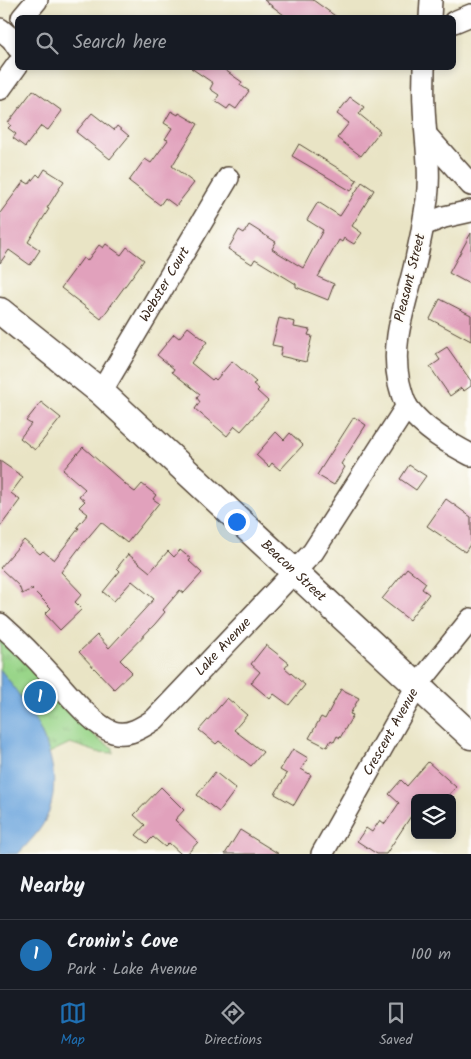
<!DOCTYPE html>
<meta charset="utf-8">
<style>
:root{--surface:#171b24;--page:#242831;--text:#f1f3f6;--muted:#9ea1a6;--line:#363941;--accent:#1f6fb2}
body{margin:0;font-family:Kalam,sans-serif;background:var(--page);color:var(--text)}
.controls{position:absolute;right:15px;bottom:15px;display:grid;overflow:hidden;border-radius:8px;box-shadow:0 2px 8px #0003}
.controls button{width:45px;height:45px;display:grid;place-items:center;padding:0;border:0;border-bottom:1px solid var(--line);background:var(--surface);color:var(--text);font:25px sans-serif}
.you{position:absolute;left:236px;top:521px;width:18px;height:18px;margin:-12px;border:4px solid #fff;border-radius:50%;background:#1a73e8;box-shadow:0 0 0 8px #1a73e833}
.badge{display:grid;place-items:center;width:32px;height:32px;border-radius:50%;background:var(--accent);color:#fff;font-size:16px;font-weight:700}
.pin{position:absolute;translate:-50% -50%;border:2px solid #fff;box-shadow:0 1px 5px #0006}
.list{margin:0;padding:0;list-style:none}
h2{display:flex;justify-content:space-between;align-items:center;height:65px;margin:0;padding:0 20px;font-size:21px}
h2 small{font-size:16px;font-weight:400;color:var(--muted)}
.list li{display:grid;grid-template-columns:32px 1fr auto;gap:15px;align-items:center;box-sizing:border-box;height:70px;padding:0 20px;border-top:1px solid var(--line)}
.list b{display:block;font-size:19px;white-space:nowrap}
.list p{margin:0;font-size:16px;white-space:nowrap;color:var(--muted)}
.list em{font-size:16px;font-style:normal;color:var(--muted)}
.icon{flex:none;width:28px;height:28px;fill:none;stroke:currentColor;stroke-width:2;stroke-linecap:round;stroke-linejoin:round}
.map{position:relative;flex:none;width:471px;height:854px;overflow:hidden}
.search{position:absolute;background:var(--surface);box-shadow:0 2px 8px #0003;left:15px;right:15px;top:15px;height:55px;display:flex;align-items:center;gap:12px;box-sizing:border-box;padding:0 18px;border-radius:8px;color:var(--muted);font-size:19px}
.sheet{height:135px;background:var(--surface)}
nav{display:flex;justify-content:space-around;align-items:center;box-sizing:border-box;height:70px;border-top:1px solid var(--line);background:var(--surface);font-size:14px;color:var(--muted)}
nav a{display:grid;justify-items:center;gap:2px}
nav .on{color:var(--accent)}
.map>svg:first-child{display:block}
.park{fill:url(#park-tufts);stroke:#6a8054}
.water{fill:#6fa7de;stroke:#55687e}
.building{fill:#e1a1bc}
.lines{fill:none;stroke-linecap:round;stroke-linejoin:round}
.minor-casing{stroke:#554637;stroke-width:24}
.major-casing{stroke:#554637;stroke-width:29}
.minor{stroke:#fff;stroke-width:21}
.major{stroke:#fff;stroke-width:26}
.labels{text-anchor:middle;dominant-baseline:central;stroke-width:4;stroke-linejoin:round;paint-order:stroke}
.street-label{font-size:14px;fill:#3b2a1e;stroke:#fdfcf7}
</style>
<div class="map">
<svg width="471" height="854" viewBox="0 0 471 854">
<defs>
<pattern id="park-tufts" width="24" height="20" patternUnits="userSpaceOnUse" patternTransform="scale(1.25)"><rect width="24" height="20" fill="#99d589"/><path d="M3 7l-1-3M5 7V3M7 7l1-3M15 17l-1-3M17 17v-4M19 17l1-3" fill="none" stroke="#85b776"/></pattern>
</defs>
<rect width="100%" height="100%" fill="#fdfcf7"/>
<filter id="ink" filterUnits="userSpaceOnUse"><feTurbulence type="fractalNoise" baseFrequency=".02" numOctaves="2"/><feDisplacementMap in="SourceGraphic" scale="10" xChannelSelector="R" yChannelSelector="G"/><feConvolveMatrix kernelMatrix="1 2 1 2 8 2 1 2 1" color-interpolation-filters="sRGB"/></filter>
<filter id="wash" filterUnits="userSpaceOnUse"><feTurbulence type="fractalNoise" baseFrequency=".0096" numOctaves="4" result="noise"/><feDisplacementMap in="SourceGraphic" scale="20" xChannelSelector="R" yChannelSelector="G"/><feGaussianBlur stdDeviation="1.12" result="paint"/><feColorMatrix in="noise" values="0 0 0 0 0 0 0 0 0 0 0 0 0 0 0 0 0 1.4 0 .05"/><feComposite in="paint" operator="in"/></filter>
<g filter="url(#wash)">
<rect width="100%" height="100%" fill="#e9e4c5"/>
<path class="park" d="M0,637L13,649L98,739L113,748V753L97,752L70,743L49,753L41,732L25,704L0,669Z"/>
<path class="water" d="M0,669C31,709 68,761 48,814C42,830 29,842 18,854H0Z"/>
<g id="blocks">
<path class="building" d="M264,0H313L338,18H288Z
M191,68H222L242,82L240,85L249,91L236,109L230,105L227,109L215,101L219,95L210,89L213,83Z
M33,90L62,111L48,130L41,126L25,147L13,138L16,134L8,128L11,125L8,123Z
M350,97L364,107L359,114L380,131L361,156L337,138L349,123L337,114Z
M171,111L178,115L179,113L198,124L172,166L194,183L176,206L165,198L160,205L129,181L145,159L151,163L168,140L165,139L172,128L164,123Z
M92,113L114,130L117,126L129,136L110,159L76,132Z
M299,144L357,180L351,191L292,156Z
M45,169L64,181L47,208L49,209L28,242L40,250L30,265L9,250L0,263V213L24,181L29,184L37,174L40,177Z
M362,182L374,190L352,226L362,233L354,244L344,238L342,242L339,240L318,277L334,284L328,300L296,287V284L255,259L252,264L228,249L239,230L244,233L249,225L276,242L272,249L303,268L323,230L307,220L318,202L340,216Z
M471,233V285L449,273Z
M106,244L121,255L127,247L144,260L101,319L61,288L83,258L87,261L99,245L103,248Z
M440,299L471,315V341L430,319Z
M279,318L295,322L294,327L310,330L308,335L312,336L306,362L280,356L282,347L272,345Z
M188,327L207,342L191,363L212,380L214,378L216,380L232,361L256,382L253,384L259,389L257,391L268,401L241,431L235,426L227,436L195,409L200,402L197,398L200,394L172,372L174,369L157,355L174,334L179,338Z
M447,347L471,381V386L464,391L461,388L450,396L430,367L440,360L436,354Z
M41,402L61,418L35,450L20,438L31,424L26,421Z
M354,417L366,425L341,464L345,467L334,485L317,475Z
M276,432L284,440L290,433L303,445L280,470L272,463L269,467L256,455Z
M83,447L132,490L135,492L142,484L156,495L153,499L159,503L127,543L101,522L80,547L61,572L82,594L75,602L82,609L60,630L45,614L51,608L32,589L22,594L19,586L0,568L24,540L40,554L43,551L54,560L79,528L77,527L88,514L79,507L85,501L79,496L85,489L63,470Z
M0,461L23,477L11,493L20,500L0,527Z
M409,465L426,476L416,490L400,479Z
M446,499L471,517V543L465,552L427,526Z
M180,550L191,559L189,561L202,573L184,593L180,590L163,610L165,612L155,624L120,660L132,672L114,689L79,652L97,635L109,648L154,599L132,581L114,601L103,592L120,571L117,568L128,554L150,572L168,551L174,557Z
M407,568L426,583L422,589L429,594L409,620L382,599Z
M266,645L289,663L285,668L305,685L289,705L274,694L270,699L251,683L260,672L251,664Z
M341,689L359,698L350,714L353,715L340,738L337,736L334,742L331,740L327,747L309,738L321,717L325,719Z
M227,698L247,715L234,730L263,752L251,766L219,741L216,744L199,730Z
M293,749L308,758L301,769L311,775L294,805L275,794L287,774L280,770Z
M428,762L456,787L446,798H415V810L386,854H377L357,841L366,828L372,832L380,820L385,824L399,803L389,794L401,780L407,786Z
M215,772L236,789L219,812L197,795Z
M161,787L184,810L175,820L198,842L187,854H181L169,843L165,847L153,837L147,843L136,835L145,825L134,815Z
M240,830L279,854H225Z"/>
</g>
</g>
<g filter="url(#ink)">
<use href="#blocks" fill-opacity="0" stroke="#554637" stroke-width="1"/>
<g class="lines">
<g class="minor-casing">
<g id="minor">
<path d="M22,18L37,0"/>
<path d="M430,18L431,0"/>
<path d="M454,22L471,15"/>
<path d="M0,29L12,39L18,48"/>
<path d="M424,68C424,80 423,93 424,106C425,137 431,169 427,200C424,222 420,243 415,264C406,304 390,341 399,383C401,390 403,401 408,408C424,429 448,443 471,455"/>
<path d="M0,89L18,64"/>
<path d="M428,137L471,185"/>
<path d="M423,225L444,217L471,211"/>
<path id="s1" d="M101,392L228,178"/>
<path id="s2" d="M0,624C18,640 35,657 51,675C66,691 92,725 113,732C128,737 143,727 155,719L313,552L407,406"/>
<path id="s3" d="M322,854L417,686L471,619"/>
</g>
</g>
<g class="major-casing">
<g id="major">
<path id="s4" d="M0,311L101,392L471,736"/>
</g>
</g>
<use href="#minor" class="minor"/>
<use href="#major" class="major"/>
</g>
</g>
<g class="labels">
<g class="street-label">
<text transform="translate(410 278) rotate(-76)">Pleasant Street</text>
<text stroke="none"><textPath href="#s1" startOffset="125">Webster Court</textPath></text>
<text stroke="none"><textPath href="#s4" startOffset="392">Beacon Street</textPath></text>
<text stroke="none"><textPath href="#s2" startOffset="302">Lake Avenue</textPath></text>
<text stroke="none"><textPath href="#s3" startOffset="140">Crescent Avenue</textPath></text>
</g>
</g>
</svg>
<div class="controls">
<button><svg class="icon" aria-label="layers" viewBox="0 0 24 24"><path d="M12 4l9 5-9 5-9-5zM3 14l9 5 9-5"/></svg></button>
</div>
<div class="you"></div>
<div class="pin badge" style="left:40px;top:697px">1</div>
<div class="search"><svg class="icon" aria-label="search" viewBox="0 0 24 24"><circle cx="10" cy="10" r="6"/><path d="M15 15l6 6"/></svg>Search here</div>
</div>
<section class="sheet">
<h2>Nearby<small></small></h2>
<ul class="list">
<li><span class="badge">1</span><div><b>Cronin's Cove</b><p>Park · Lake Avenue</p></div><em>100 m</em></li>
</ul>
</section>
<nav>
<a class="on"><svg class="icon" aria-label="map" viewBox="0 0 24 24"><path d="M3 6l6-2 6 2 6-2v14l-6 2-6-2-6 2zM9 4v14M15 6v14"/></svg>Map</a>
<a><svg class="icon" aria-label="directions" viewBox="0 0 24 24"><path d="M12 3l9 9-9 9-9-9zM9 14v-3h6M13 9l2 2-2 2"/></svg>Directions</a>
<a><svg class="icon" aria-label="saved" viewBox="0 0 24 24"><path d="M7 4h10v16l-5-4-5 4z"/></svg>Saved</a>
</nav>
